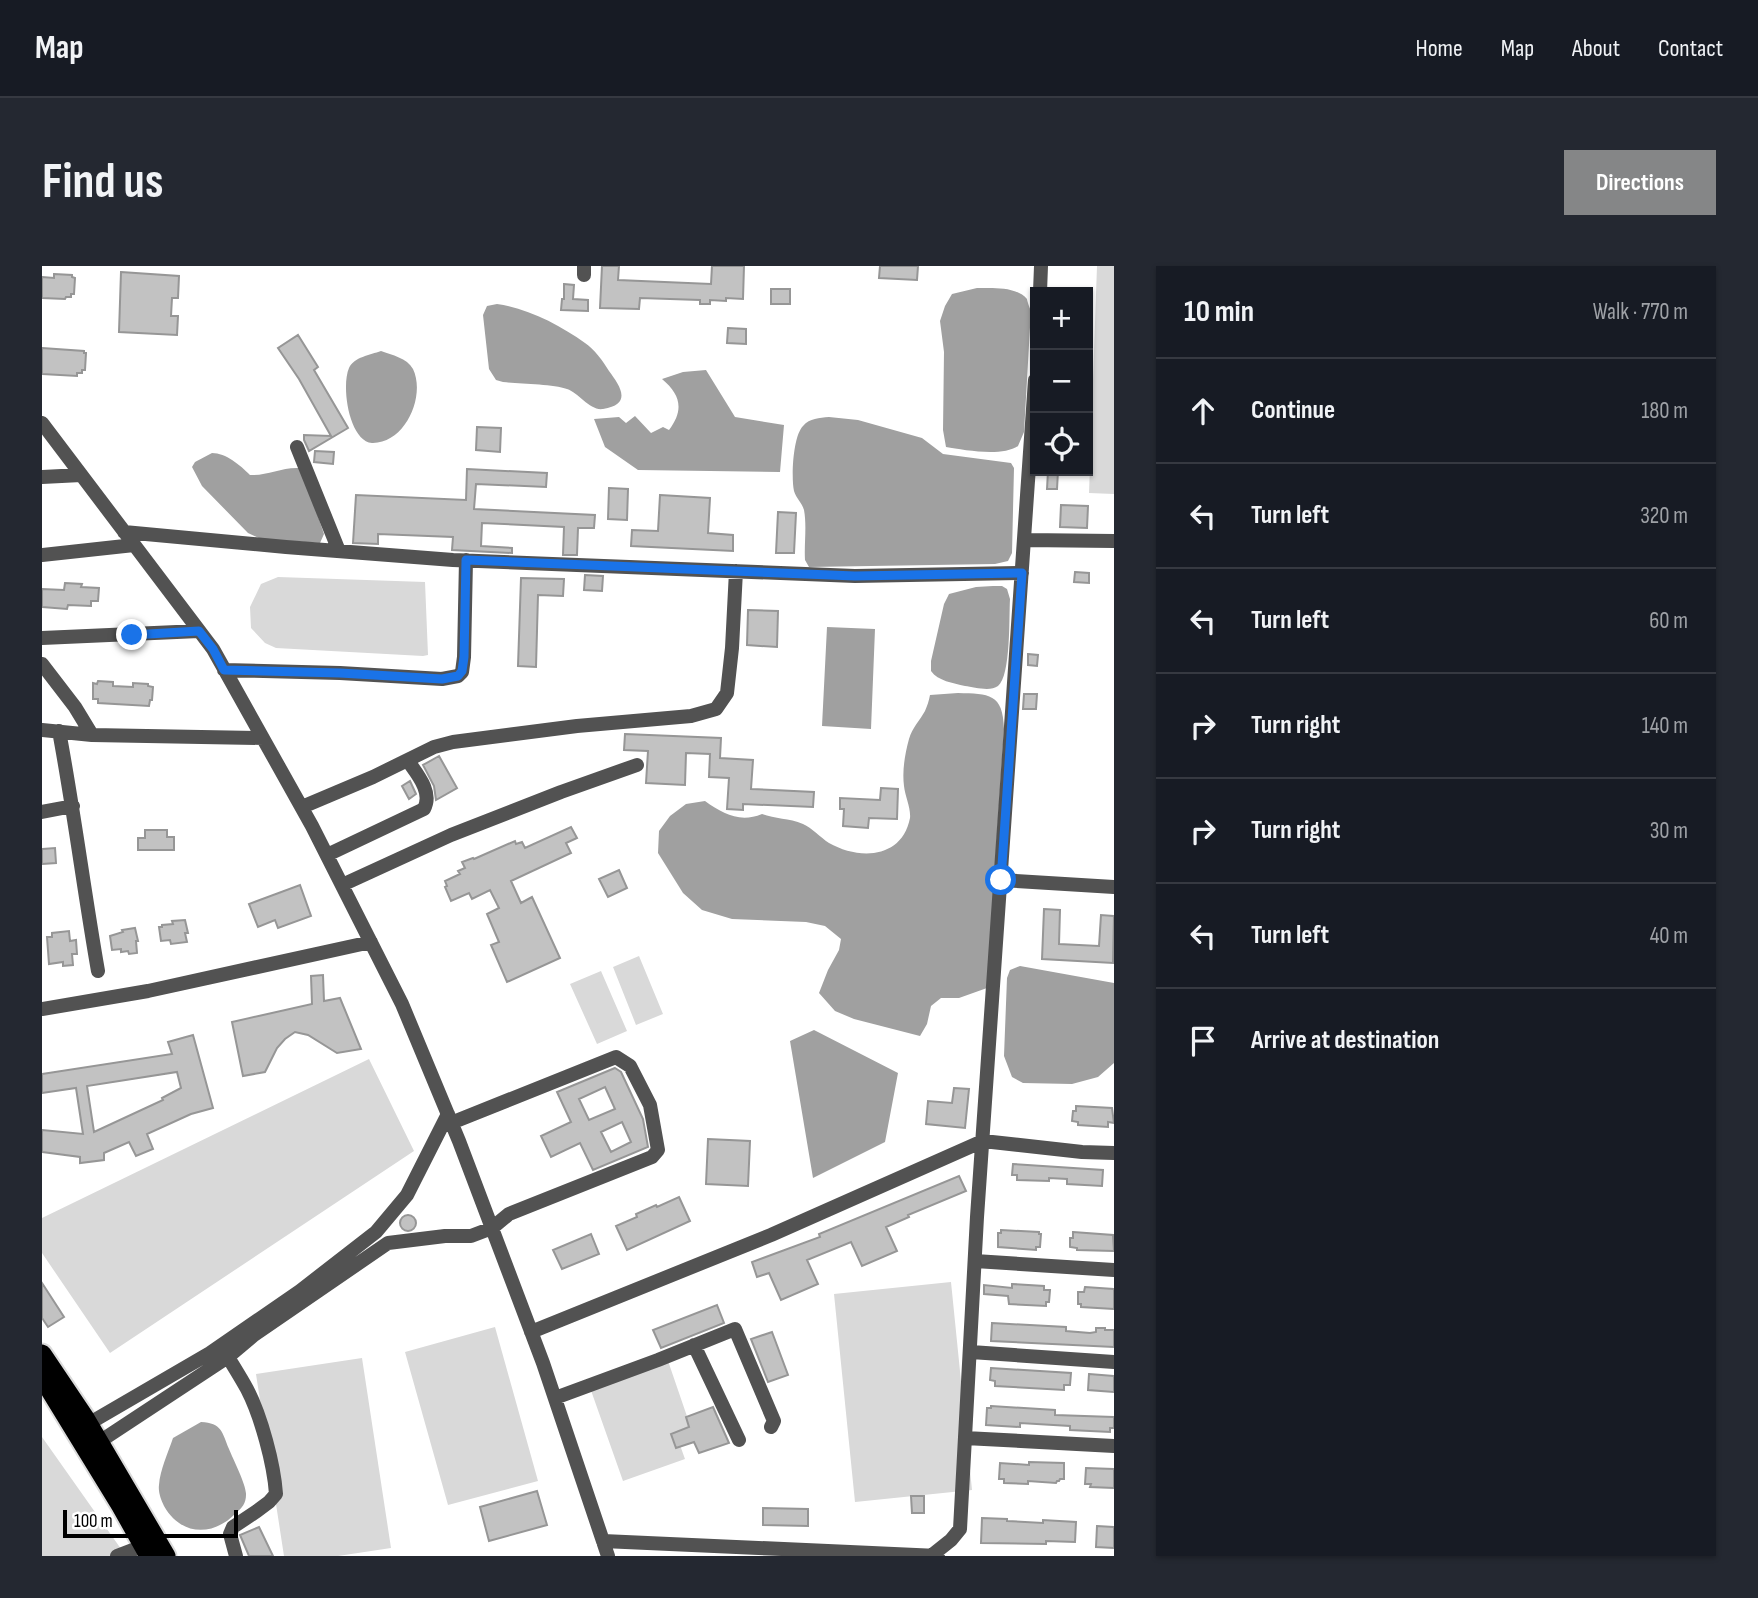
<!DOCTYPE html>
<meta charset="utf-8">
<style>
:root{--surface:#171b24;--page:#242831;--text:#f1f3f6;--muted:#9ea1a6;--line:#363941;--accent:#858687}
body{margin:0;font-family:"Sofia Sans Condensed",sans-serif;background:var(--page);color:var(--text)}
.controls{position:absolute;right:21px;top:21px;display:grid;overflow:hidden;border-radius:0px;box-shadow:0 2px 5px #0004}
.controls button{width:63px;height:63px;display:grid;place-items:center;padding:0;border:0;border-bottom:2px solid var(--line);background:var(--surface);color:var(--text);font:35px sans-serif}
.scale{position:absolute;left:21px;bottom:18px;width:175px;box-sizing:border-box;padding-left:7px;border:4px solid #000;border-top:0;font-size:19px;line-height:24px;white-space:nowrap;color:#000;-webkit-text-stroke:5px #fff;paint-order:stroke}
.stop{position:absolute;width:21px;height:21px;margin:-16px;border:5px solid #1a73e8;border-radius:50%;background:#fff}
.stop.end{background:#1a73e8;border-color:#fff;box-shadow:0 2px 7px #0008}
.list{margin:0;padding:0;list-style:none}
h2{display:flex;justify-content:space-between;align-items:center;height:91px;margin:0;padding:0 28px;font-size:30px}
h2 small{font-size:23px;font-weight:400;color:var(--muted)}
.list li{display:grid;grid-template-columns:46px 1fr auto;gap:21px;align-items:center;box-sizing:border-box;height:105px;padding:0 28px;border-top:2px solid var(--line)}
.list b{display:block;font-size:26px;white-space:nowrap}
.list em{font-size:23px;font-style:normal;color:var(--muted)}
.icon{flex:none;width:38px;height:38px;fill:none;stroke:currentColor;stroke-width:2;stroke-linecap:round;stroke-linejoin:round}
.map{position:relative;flex:none;width:1072px;height:1290px;overflow:hidden;border-radius:0px}
header{display:flex;align-items:center;gap:42px;box-sizing:border-box;height:98px;padding:0 35px;background:var(--surface);border-bottom:2px solid var(--line)}
header strong{font-size:33px}
nav{display:flex;gap:38px;margin-inline-start:auto;font-size:24px}
.intro{display:flex;align-items:center;justify-content:space-between;box-sizing:border-box;height:168px;padding:0 42px}
h1{margin:0;font-size:49px}
.button{padding:18px 32px;border-radius:0px;background:var(--accent);color:#fff;font-size:24px;font-weight:700}
main{display:flex;gap:42px;padding:0 42px}
aside{flex:1;background:var(--surface);border-radius:0px;box-shadow:0 2px 5px #0004}
.map>svg:first-child{display:block}
.green{fill:#d9d9d9}
.water{fill:#a0a0a0}
.building{fill:#c2c2c2;stroke:#969696;stroke-width:2;fill-rule:evenodd}
.lines{fill:none;stroke-linecap:round;stroke-linejoin:round}
.highway-casing{stroke:#dbdbdb;stroke-width:23}
.minor{stroke:#525252;stroke-width:14}
.highway{stroke:#000;stroke-width:19}
.route{stroke:#1a73e8;stroke-width:9}
</style>
<header>
<strong>Map</strong>
<nav><a>Home</a><a>Map</a><a>About</a><a>Contact</a></nav>
</header>
<div class="intro"><h1>Find us</h1><a class="button">Directions</a></div>
<main>
<div class="map">
<svg width="1072" height="1290" viewBox="0 0 1072 1290">
<rect width="100%" height="100%" fill="#fff"/>
<path class="green" d="M1055,0H1072V228L1047,227Z
M236,311L383,316L386,389L381,390L234,382L223,377L209,362L208,341L219,318Z
M597,690L621,748L594,759L571,701Z
M559,705L585,765L555,778L528,718Z
M327,793L372,885L68,1087L0,987V952Z
M909,1016L930,1224L813,1236L792,1028Z
M453,1061L496,1215L406,1239L363,1086Z
M624,1089L649,1162L634,1168L643,1193L581,1215L546,1116Z
M320,1092L349,1282L296,1290H242L214,1108Z
M0,1171L84,1290H0Z"/>
<path class="water" d="M935,22C950,22 974,20 985,33C985,34 988,44 989,44L982,166L976,180C960,191 922,184 904,181L901,164L902,86L898,55L903,40L910,28Z
M455,38C485,42 518,59 543,77C552,83 561,95 567,105C578,120 591,138 561,143C548,145 537,127 525,123C511,118 477,118 461,116L454,114L447,103L441,49L445,40Z
M339,85C350,89 365,92 371,103C384,130 363,178 330,177C307,175 299,120 307,102C312,91 328,89 339,85Z
M664,104L693,151L742,159L738,206L596,204L563,181L552,153L577,151L584,157L593,150L609,167L621,161L627,164C642,144 639,129 620,113L641,106Z
M787,151L816,154L880,172L901,188L969,197L972,202L970,287L966,295L953,298L767,301L763,294C762,278 765,260 762,244C760,237 754,232 752,225C749,211 751,170 761,160C768,152 777,152 787,151Z
M170,187C184,187 198,199 208,209C224,210 240,201 257,202L265,218L282,268L278,277L219,273L206,267L160,220L150,201L153,196Z
M951,320H960L965,323L968,333C967,350 969,410 956,420C948,426 932,421 923,420C911,417 896,415 889,405V395L902,338L907,328L934,321Z
M785,361L833,363L829,463L780,460Z
M916,427C947,428 961,427 962,463L945,722L917,732H899L889,740L885,758L878,770L812,753L793,745L777,727L786,704L797,684L799,673L783,660L764,656L690,653L660,644L641,627L616,587L617,565L628,550L644,538L663,535C681,548 698,557 720,548C733,553 747,552 761,558C770,562 778,571 787,577C817,594 860,593 868,552C869,542 863,530 862,520C860,504 863,488 867,473C870,462 878,454 883,445C885,440 887,435 888,429Z
M978,700L1072,717V797L1056,811L1030,818L981,817L970,811L962,790L965,712L968,704Z
M772,764L856,807L843,876L771,912L748,775Z
M159,1156C180,1157 180,1166 187,1183C191,1193 205,1220 204,1229C204,1237 200,1242 194,1247C171,1271 139,1270 122,1240C119,1234 116,1226 117,1219C118,1204 126,1187 131,1172Z"/>
<path class="building" d="M560,0H577L576,14L669,18L670,0H702L701,33L684,32V35L668,34V38H658V34L598,32L597,43L558,42Z
M838,0H876L875,14L837,12Z
M79,6L137,10L136,32H130L129,50H136L135,69L77,66Z
M12,8L30,9V11L33,12L32,28H29V31H24L23,33L0,32V11L12,12Z
M522,18L532,19L531,33L546,34V45L519,44L520,33H522Z
M729,23H748V38H729Z
M686,62L704,63V78L685,77Z
M256,69L276,101L272,104L306,162L267,185L262,174V169L289,170L257,113L236,82Z
M0,82L42,85V87H44L43,104H40V107H35V110L0,108Z
M435,161L459,162L458,186L434,184Z
M273,185L292,186L291,198L272,196Z
M425,203L505,207L504,221L434,218L432,243L553,249L552,262H536L535,289H521L522,261L440,257L439,280L470,282V287L410,284L411,271L336,268V278L311,277L314,229L424,234Z
M1006,205H1016L1015,223H1005Z
M567,222L586,223L585,254L566,253Z
M618,229L668,232L666,267L691,269V285L589,280L590,264L616,265Z
M1019,239L1046,240L1045,262L1018,261Z
M736,246L754,247L752,287H734Z
M1033,306L1047,307V317L1032,316Z
M543,309L561,310L560,325L542,324Z
M479,312L522,313L521,330L496,329L494,401L476,400Z
M23,317L40,318L39,321L57,322L56,335H49V340L26,339L25,343L0,341V323L22,324Z
M706,344L736,345L735,381L705,379Z
M986,388L996,389L995,400L986,399Z
M56,415L71,416V420L91,421V417L106,418V420L111,421L110,434H108L107,440L56,437V433H51V417L55,418Z
M982,428H995L994,443H981Z
M583,468L679,472L678,492L711,494L709,523L772,526L771,541L701,538V544L685,543L687,512L667,511L668,488L644,487L643,519L604,517L606,485L582,484Z
M397,490L415,522L394,534L392,520L381,499Z
M368,515L374,528L367,533L360,520Z
M839,522L856,523L855,553L827,552L826,562L801,560L802,543H798V532L838,534Z
M529,561L535,572L524,577L529,587L469,615L479,637L490,631L518,692L465,716L449,679L457,676L445,648L457,642L448,624L430,633L427,627L409,635L403,621L405,620L403,615L418,608L416,605L423,602L420,596L431,592L432,593L473,575L474,578L480,576L483,582Z
M103,564H125V571H132V584H96V572H103Z
M13,582L14,597L0,598V583Z
M577,604L585,622L566,631L557,613Z
M258,619L269,650L236,662L233,654L216,661L207,638Z
M1002,643L1018,644L1017,678L1057,680L1059,649L1072,650L1071,697L1000,693Z
M143,654L146,667H143L145,676L129,678L128,674L119,675L117,661H120V659L131,658L130,655Z
M93,662L96,675H94L95,687L87,688L86,685L79,686V683L70,684L68,670L81,666L80,664Z
M27,665L28,675L34,674L35,688H30L31,699L21,700V696L7,698L5,671H10V667Z
M281,709L282,735L298,732L319,783L295,787L266,769L253,766L243,773L235,782L223,806L201,810L190,756L270,738L269,710Z
M151,769L171,842L149,848L105,868L111,883L94,890L87,876L62,887V894L38,897V891L0,886V864L41,868L34,822L0,827V808L130,788L126,776ZM135,806L139,822L120,832L121,834L52,866L45,820Z
M573,802L579,806L601,853L606,881L551,904L538,877L509,891L499,870L529,856L515,826ZM563,821L573,843L547,854L537,833ZM580,856L589,876L569,886L559,866Z
M912,822L927,823L923,862L884,858L886,835L910,837Z
M1034,840L1070,842L1072,857L1066,856V861L1036,859V856L1030,855L1031,845H1034Z
M666,873L708,875L706,920L664,918Z
M971,898L1061,904L1060,920L1025,918V913L1007,912V915L975,914V909H970Z
M917,910L924,925L866,949L867,951L844,961L855,985L820,1000L809,976L765,994L776,1018L739,1034L727,1007L715,1011L710,996L778,971L777,968Z
M637,931L648,955L585,984L574,960L595,951L594,948L614,939L615,941Z
M358 957a8 8 0 1 1 16 0a8 8 0 1 1-16 0Z
M959,964L997,966V968H999L998,981H994V984L956,981V967H959Z
M1031,966L1071,969L1072,985L1035,984V982L1028,981V972H1031Z
M549,968L557,988L520,1003L511,984Z
M0,1017L22,1051L6,1061L0,1052Z
M970,1018L1002,1020V1024H1008L1007,1036H1004V1040L967,1038L966,1030L942,1028V1019L970,1022Z
M1043,1021L1072,1023V1043L1039,1041V1038H1036V1026H1042Z
M675,1039L682,1057L619,1082L611,1064Z
M950,1057L1024,1061V1065L1048,1067L1054,1066V1062H1063V1064H1072V1081L949,1075Z
M730,1066L746,1109L726,1116L709,1073Z
M949,1102L1029,1107L1028,1119H1022V1124L953,1120V1115L948,1114Z
M1047,1108L1072,1110V1126L1046,1124Z
M949,1140L1013,1144V1149L1072,1151V1162H1068V1166L1028,1164V1160L978,1157V1161L944,1159L945,1142H949Z
M671,1141L687,1177L657,1187L652,1176L634,1182L629,1168L647,1161L644,1151Z
M987,1196L1022,1197V1213H1018L1017,1215H1015L1014,1217L986,1215V1218L962,1217V1213H957L958,1197L987,1199Z
M1044,1202L1072,1203V1222L1048,1221L1049,1218H1043Z
M495,1225L505,1259L447,1275L438,1241Z
M869,1230H882V1247H870Z
M721,1242L766,1243V1260L721,1259Z
M940,1252L965,1253V1255L1001,1257V1254L1034,1256L1033,1276L1004,1275V1278L939,1277Z
M1055,1260L1072,1261V1282L1054,1281Z
M217,1261L231,1290H207L198,1269Z"/>
<g class="lines">
<g class="highway-casing">
<path id="highway" d="M0,1088L43,1152L124,1290
M0,1111L79,1240L107,1290"/>
</g>
<path class="minor" d="M542,0V9
M998,26L999,0
M0,157L171,383L270,560L360,738L417,875L501,1097L566,1290
M255,181L297,285
M0,211L39,209
M82,266L244,281L411,294L813,310L980,307
M983,274L1072,275
M0,289L92,279
M0,372L157,365
M0,398L33,441L50,469
M182,404L298,407L400,413L416,410L420,406L422,391L424,294
M0,464L50,469L221,472
M17,465C32,545 42,625 56,705
M260,541L331,511L392,481L411,476L535,460L649,450L674,443L685,427L690,382L694,305
M0,546L31,540
M285,589L382,543C391,526 375,508 366,495
M959,614L1072,621
M300,619L409,569L519,526L595,499
M0,743L106,725L329,676
M933,995L1072,1004
M489,1066L729,969L941,875L1040,886L1072,887
M652,1079L697,1174
M929,1086L1072,1096
M186,1091C192,1101 199,1112 205,1123C219,1150 232,1198 234,1228L227,1236L215,1245L191,1261L188,1268L194,1290
M513,1132L616,1094L693,1063L732,1155L729,1161
M46,1158L168,1087L258,1025L334,966L365,929L406,848
M923,1172L1072,1180
M57,1176L186,1091L212,1069L346,977L403,970H429L450,962L467,948L610,891L616,884L608,839L588,800L574,791L409,857
M561,1275L896,1290
M75,1290L101,1280
M889,1290L909,1274L918,1263L935,951L993,114"/>
<use href="#highway" class="highway"/>
</g>
<g class="lines">
<path class="route" d="M90,369L157,365L171,383L182,404L298,407L400,413L416,410L420,405L422,391L424,294L813,310L980,307L959,614"/>
</g>
</svg>
<div class="controls">
<button>+</button>
<button>−</button>
<button><svg class="icon" aria-label="locate" viewBox="0 0 24 24"><circle cx="12" cy="12" r="6"/><path d="M12 2v4M12 18v4M2 12h4M18 12h4"/></svg></button>
</div>
<div class="scale">100 m</div>
<div class="stop" style="left:959px;top:614px"></div>
<div class="stop end" style="left:90px;top:369px"></div>
</div>
<aside>
<h2>10 min<small>Walk · 770 m</small></h2>
<ul class="list">
<li><svg class="icon" aria-label="ahead" viewBox="0 0 24 24"><path d="M12 20V5M6 11l6-6 6 6"/></svg><div><b>Continue</b></div><em>180 m</em></li>
<li><svg class="icon" aria-label="left" viewBox="0 0 24 24"><path d="M17 20v-9H6M10 6l-5 5 5 5"/></svg><div><b>Turn left</b></div><em>320 m</em></li>
<li><svg class="icon" aria-label="left" viewBox="0 0 24 24"><path d="M17 20v-9H6M10 6l-5 5 5 5"/></svg><div><b>Turn left</b></div><em>60 m</em></li>
<li><svg class="icon" aria-label="right" viewBox="0 0 24 24"><path d="M7 20v-9h11M14 6l5 5-5 5"/></svg><div><b>Turn right</b></div><em>140 m</em></li>
<li><svg class="icon" aria-label="right" viewBox="0 0 24 24"><path d="M7 20v-9h11M14 6l5 5-5 5"/></svg><div><b>Turn right</b></div><em>30 m</em></li>
<li><svg class="icon" aria-label="left" viewBox="0 0 24 24"><path d="M17 20v-9H6M10 6l-5 5 5 5"/></svg><div><b>Turn left</b></div><em>40 m</em></li>
<li><svg class="icon" aria-label="arrive" viewBox="0 0 24 24"><path d="M6 21V4h12l-3 4 3 4H6"/></svg><div><b>Arrive at destination</b></div></li>
</ul>
</aside>
</main>
